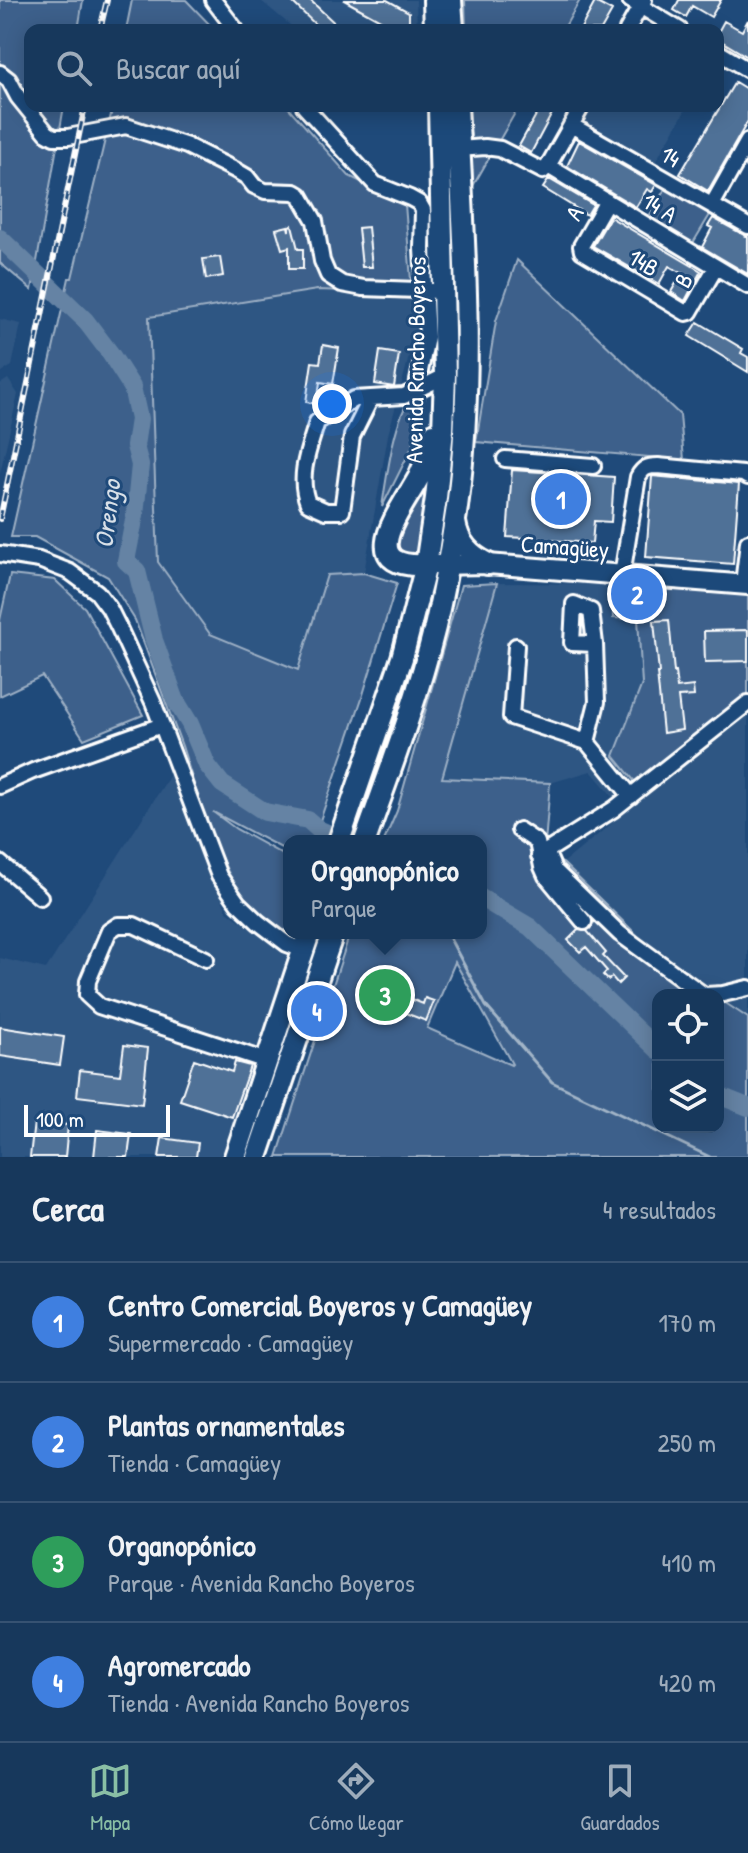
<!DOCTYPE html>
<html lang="es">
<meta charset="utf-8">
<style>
:root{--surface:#17385c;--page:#244365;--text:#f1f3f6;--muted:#9eacbb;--line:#365272;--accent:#8abfa5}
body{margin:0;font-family:"Patrick Hand",sans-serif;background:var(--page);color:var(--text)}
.controls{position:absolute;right:24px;bottom:24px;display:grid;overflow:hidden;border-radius:16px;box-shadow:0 4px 20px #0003}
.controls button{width:72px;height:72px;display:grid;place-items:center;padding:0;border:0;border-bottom:2px solid var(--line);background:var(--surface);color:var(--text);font:40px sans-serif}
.scale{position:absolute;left:24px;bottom:20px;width:146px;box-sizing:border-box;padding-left:8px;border:4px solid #fff;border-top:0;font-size:22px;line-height:28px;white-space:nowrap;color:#fff;-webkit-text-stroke:6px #1f4a7a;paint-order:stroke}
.you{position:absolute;left:332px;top:404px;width:28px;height:28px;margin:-20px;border:6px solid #fff;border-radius:50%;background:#1a73e8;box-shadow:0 0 0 12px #1a73e833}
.badge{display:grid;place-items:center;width:52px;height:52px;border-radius:50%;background:var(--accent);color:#fff;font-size:26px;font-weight:700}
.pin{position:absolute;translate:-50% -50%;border:4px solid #fff;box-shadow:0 2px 8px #0006}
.popup{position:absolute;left:283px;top:835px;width:204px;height:104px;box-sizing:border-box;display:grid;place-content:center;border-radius:16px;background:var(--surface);filter:drop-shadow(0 2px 6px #0005);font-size:26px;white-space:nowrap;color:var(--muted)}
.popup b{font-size:30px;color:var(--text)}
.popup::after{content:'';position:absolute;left:50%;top:100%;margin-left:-16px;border:16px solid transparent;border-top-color:var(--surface)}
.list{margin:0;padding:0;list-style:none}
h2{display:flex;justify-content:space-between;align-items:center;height:104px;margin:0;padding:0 32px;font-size:34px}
h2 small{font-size:26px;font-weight:400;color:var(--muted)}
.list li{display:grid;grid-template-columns:52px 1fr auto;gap:24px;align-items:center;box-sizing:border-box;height:120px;padding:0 32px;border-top:2px solid var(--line)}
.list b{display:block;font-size:30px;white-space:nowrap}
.list p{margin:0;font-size:26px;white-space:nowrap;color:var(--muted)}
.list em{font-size:26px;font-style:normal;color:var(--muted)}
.icon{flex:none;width:44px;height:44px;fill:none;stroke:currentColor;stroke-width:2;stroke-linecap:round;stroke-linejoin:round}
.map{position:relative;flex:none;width:748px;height:1157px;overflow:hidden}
.search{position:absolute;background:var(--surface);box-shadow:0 4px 20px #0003;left:24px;right:24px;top:24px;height:88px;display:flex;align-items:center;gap:20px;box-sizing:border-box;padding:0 28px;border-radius:16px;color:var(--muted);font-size:30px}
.sheet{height:584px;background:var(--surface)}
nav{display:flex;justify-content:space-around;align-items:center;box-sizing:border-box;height:112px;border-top:2px solid var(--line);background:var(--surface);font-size:22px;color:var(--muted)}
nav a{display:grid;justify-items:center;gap:4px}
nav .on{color:var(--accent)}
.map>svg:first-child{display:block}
.built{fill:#2e5683}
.green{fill:#3c618b;stroke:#9eb0c5;stroke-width:2;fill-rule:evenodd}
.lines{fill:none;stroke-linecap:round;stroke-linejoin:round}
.stream{stroke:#a3b5c8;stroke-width:3}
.river{stroke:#6583a4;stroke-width:18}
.building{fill:#507197;stroke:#fff;stroke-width:2}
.minor-casing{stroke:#fff;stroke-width:20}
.major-casing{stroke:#fff;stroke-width:24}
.highway-casing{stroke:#fff;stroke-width:26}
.minor{stroke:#1f4a7a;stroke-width:14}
.major{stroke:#1f4a7a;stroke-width:18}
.highway{stroke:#1f4a7a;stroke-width:20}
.rail-casing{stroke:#fff;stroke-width:6}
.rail{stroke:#1f4a7a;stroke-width:3;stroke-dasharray:9;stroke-linecap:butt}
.labels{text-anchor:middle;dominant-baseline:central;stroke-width:6;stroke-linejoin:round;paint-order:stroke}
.street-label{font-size:24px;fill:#fff;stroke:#1f4a7a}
.water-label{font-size:26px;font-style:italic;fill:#d8e0e8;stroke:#1f4a7a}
</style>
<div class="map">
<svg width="748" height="1157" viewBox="0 0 748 1157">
<rect width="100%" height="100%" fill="#1f4a7a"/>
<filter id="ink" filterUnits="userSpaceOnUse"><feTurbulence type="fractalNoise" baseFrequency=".0125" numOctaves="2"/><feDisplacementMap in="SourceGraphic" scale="16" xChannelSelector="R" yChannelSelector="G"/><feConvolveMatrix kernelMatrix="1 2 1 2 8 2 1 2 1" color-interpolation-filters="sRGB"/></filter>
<g filter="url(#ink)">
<path class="built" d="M260,0H416L417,30H296Z
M589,106H688L654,164L579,124Z
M317,290L426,293L388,435L364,573L327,575L299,671L210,634L158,562L149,317Z
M0,319L21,324L12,366L0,373Z
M8,379L18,394L0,473V384Z
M497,583L612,584L613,618L638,619L643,684L614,756L636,783L615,799L591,771L550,783L441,778Z
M748,713V1018L666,963L563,863Z
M170,775L227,911L293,960L228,1157H0V958L46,969Z"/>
<path class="green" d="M0,0H83L78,30H30V106H64L32,290L0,263Z
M132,0H186L215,30H126Z
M465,0H580L563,30H466Z
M113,106H287L349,176L405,204L412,293L317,290L149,317L158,562L210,634L298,670L327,575L364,573L397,583L362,698L313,841H289V852L213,812L236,829L289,858V930H283L255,908L239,893L226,868L208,829L182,746L135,620L108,577L35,537H11L69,278H72Z
M469,106H519L473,186Z
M666,187L711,213L693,243L648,218Z
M517,260L680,415L684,460L476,442L496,321Z
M427,389L413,445L382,507C386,482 394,416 411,399C415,395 422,392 427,389Z
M431,468L418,558L396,552L398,533Z
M10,575L55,580L85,608L143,715L84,739L42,676L0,696V620Z
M497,583L442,778L550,783L544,856L563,863L666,963L714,995H658V1127H718V998L748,1018V1157H277L350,933H481V841H384L397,811L461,585ZM455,962L512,1064L511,1065L427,1028Z
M612,584L748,591V696L636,783L614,756L642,684L638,619L613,618Z"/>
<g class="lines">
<path class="stream" d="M447,933L486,1006L552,1082L710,1157"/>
<path class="river" d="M0,238L85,320L110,353L132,387L139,419L135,446L140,465L135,515L126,561L137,571L154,640L176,701L190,724L207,765L222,784L265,812L308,820L318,829L346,841
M481,898L530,927L658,1050
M718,1095L748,1107"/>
</g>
<path class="building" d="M290,0H310L342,30H321Z
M344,0H387L409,12V30H385L384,22Z
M679,0H721L711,17L692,6L686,17L674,10Z
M595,2L612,11L601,30H580Z
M748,20V57L718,39V32L724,21L742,31Z
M735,82L748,90V121L708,191L680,174Z
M541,106H556L531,153L519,146Z
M579,141L656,185L652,192L647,189L636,207L567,166Z
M549,179L593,205L587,215L543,188Z
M610,217L701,271L685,301L671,292L682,273L669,266L659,284L593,246Z
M713,218L748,237V274L702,247L712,228L708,226Z
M292,225L298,249H303V269H289V247L282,249L276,229L288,226L289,231V226Z
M368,227L372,267H362L358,228Z
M220,257L223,276L206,279L203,259Z
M698,322L743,349L741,353L748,357V372L689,336Z
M323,345L339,348L333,384L320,382L317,404L306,402L312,362L320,363Z
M380,351L399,354L394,387L375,384Z
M512,470L614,477L611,522L594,521L592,543L550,540V554L542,553L543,539L507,537Z
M652,476L739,484L733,564L646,557Z
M669,620L674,672H675L677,688L693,686L694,696L678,697L682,730L663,733L657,673H659L654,621Z
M748,630V661L705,662L704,631Z
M578,930L587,931L606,953L603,956L624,978L618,984L612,977L608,980L603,975L607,971L586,947L580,952L568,940Z
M406,997L423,1004L425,998L434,1001L426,1021L400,1011Z
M0,1027L64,1037L60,1065L0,1056Z
M124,1045L148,1048L142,1104L77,1096L80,1070L120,1075Z
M194,1059L232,1072L235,1062L250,1066L232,1117L180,1100Z
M34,1122L68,1125L65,1157H30Z
M97,1130L131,1134L128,1157H94Z
M162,1138L198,1143L196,1157H159Z"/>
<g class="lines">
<g class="minor-casing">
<path id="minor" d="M213,0L236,30
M630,0L680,30
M627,30L644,0
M718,52L748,70
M0,73L9,80L18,97L47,133L54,137H68L126,126L187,146L235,170L247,177L254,186L265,191L295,192L300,195L315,221L322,261L328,275L342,284L363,288L445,291
M304,106L375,184L410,198L419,203L423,210L422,249L427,337L416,391
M571,125L748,226
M459,149L485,147L500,149L543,171L548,166L582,106
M548,166L748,286
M607,201L581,246L582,251L686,313L690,312L716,267
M712,205L748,141
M371,398L352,436L342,511H326L308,503C297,477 309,448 317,422L354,399L404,396L445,376
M505,459L593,466
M0,554L39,560L70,572L97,592L109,608L119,628L153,702L219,876L238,903L258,922L287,944L303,950
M622,575L638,477C643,468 647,466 658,466L743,474L748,477
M743,584L748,542
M516,646L511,717L587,742L597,702L595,644L591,611L574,604L572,643L595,644
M587,742L631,796
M0,786L33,771L162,725
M519,830L537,842L542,867L546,876L584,922
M546,851L554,870L620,934L704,995
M539,856L614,809L748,703
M0,863L40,897
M206,959L134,925H118L109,931L88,981L87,995L99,1006L267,1061
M706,995L723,994L748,988"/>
</g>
<g class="major-casing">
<path id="major" d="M433,565L488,564L748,585"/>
</g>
<g class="highway-casing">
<path id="highway" d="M434,0L435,30
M451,0L453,30
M455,522C458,543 470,555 488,564
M426,565C352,569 402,509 419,477C425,463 430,449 434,434
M339,841L402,658L426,565L436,498L443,430L445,376L439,106
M365,841C390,771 417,700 435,627C444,588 451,547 457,507C475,375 464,239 457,106
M235,1157L309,933
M257,1157L333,933"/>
</g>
<use href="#minor" class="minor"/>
<use href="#major" class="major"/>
<use href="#highway" class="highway"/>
<g class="rail-casing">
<path id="rail" d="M100,30L107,0
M0,519L85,106"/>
</g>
<use href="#rail" class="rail"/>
</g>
</g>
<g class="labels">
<g class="street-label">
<text transform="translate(671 156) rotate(30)">14</text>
<text transform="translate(660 207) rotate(31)">14 A</text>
<text transform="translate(574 213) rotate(-60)">A</text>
<text transform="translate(644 262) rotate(31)">14B</text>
<text transform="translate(683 280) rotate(-60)">B</text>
<text transform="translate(415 360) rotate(-89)">Avenida Rancho Boyeros</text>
<text transform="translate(565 546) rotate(4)">Camagüey</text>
</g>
<g class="water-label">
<text transform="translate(107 514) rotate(-83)">Orengo</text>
</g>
</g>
</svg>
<div class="controls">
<button><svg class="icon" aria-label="locate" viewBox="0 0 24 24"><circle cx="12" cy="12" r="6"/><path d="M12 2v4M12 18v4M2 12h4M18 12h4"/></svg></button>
<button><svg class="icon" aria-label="layers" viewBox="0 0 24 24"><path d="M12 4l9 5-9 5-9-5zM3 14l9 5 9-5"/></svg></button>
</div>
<div class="scale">100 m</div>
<div class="you"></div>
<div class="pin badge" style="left:561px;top:499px;background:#3f7fe0">1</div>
<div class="pin badge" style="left:637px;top:594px;background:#3f7fe0">2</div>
<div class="pin badge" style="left:385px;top:995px;background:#2e9e5b">3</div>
<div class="popup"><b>Organopónico</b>Parque</div>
<div class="pin badge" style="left:317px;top:1011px;background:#3f7fe0">4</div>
<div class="search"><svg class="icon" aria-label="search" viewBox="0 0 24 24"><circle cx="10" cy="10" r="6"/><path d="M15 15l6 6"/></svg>Buscar aquí</div>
</div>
<section class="sheet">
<h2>Cerca<small>4 resultados</small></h2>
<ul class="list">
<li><span class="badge" style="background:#3f7fe0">1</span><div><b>Centro Comercial Boyeros y Camagüey</b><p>Supermercado · Camagüey</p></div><em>170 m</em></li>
<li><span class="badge" style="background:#3f7fe0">2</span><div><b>Plantas ornamentales</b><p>Tienda · Camagüey</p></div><em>250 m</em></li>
<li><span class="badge" style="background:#2e9e5b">3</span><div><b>Organopónico</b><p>Parque · Avenida Rancho Boyeros</p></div><em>410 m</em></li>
<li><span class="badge" style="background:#3f7fe0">4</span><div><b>Agromercado</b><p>Tienda · Avenida Rancho Boyeros</p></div><em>420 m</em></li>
</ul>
</section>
<nav>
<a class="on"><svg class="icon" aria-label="map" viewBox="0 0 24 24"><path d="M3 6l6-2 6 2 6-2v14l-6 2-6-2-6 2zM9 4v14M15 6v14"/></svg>Mapa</a>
<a><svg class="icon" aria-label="directions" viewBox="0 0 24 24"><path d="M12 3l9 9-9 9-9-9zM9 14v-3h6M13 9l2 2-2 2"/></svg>Cómo llegar</a>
<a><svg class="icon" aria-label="saved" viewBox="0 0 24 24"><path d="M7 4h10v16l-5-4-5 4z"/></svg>Guardados</a>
</nav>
